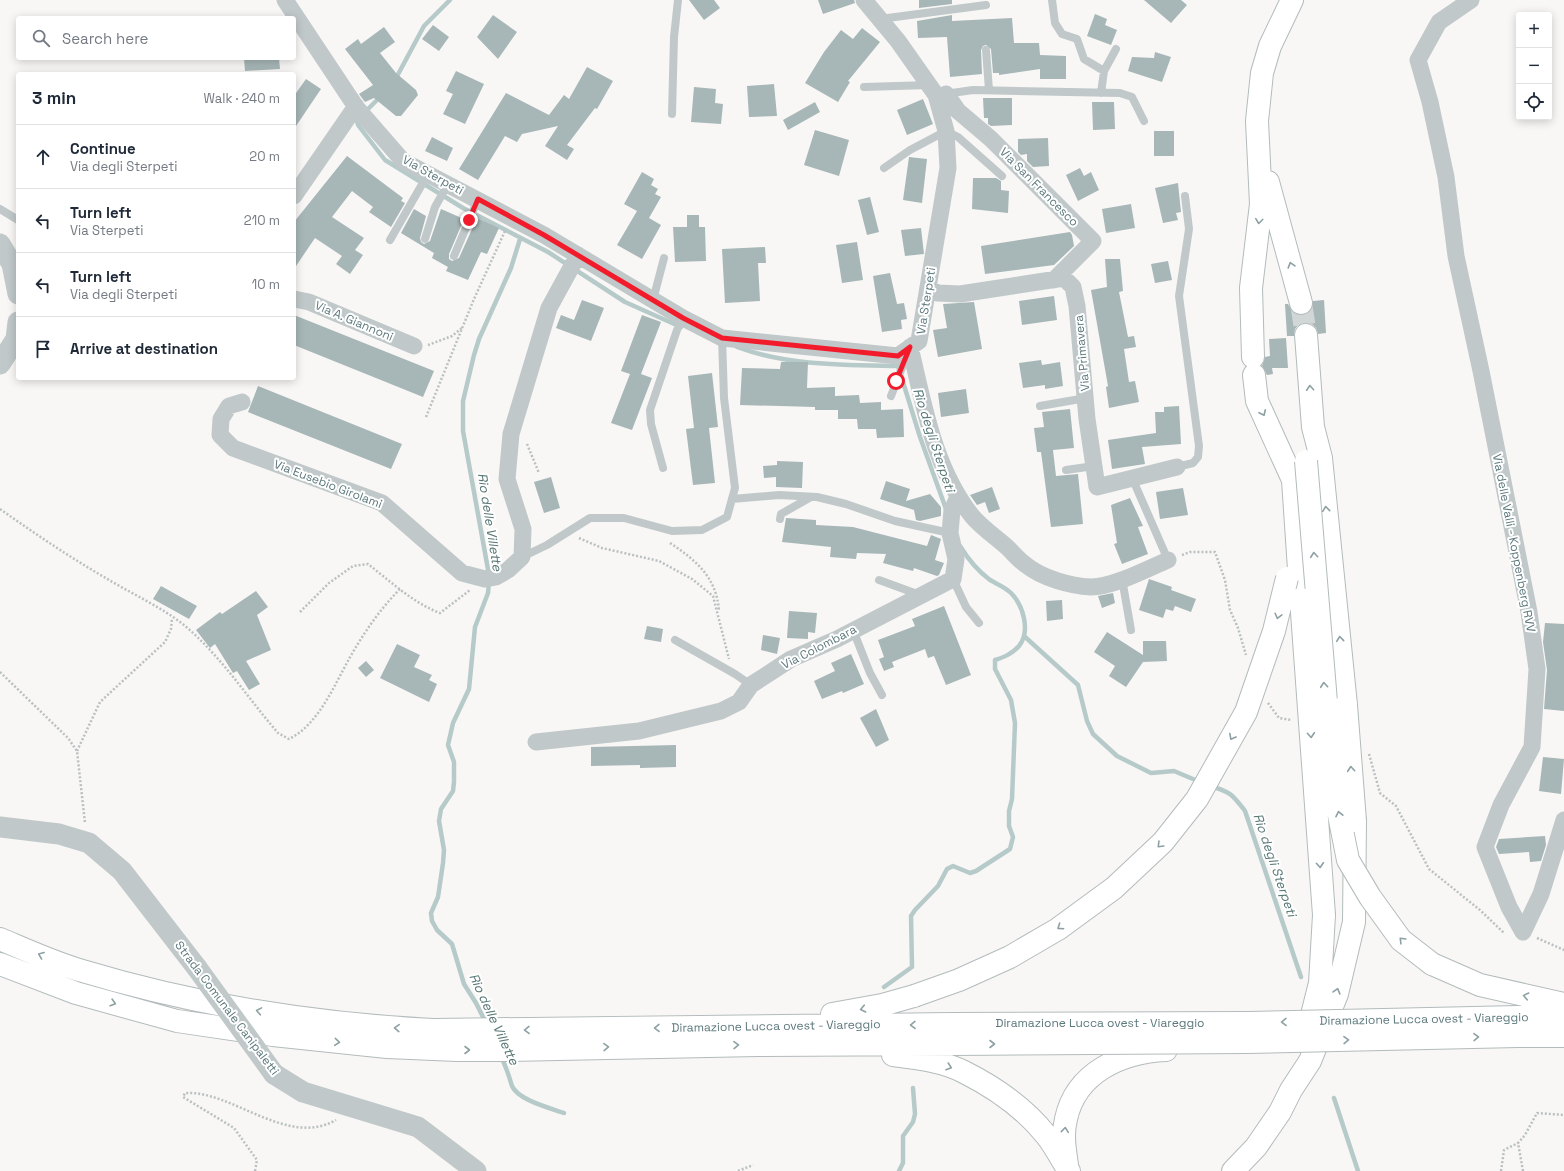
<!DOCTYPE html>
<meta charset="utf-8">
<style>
:root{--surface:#fff;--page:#f6f6f7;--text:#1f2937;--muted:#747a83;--line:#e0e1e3}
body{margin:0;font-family:"Space Grotesk",sans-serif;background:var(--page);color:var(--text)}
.controls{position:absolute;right:12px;top:12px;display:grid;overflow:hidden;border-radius:4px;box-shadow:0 2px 10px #0003}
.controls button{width:36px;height:36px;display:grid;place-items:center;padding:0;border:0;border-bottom:1px solid var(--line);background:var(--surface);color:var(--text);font:20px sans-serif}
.stop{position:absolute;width:12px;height:12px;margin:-9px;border:3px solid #f21b2c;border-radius:50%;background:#fff}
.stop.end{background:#f21b2c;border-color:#fff;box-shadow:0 1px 4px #0008}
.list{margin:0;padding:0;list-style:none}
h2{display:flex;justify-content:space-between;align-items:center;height:52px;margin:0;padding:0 16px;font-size:17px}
h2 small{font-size:13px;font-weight:400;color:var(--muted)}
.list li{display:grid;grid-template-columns:26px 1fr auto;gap:12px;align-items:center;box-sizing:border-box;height:64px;padding:0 16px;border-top:1px solid var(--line)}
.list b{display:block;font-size:15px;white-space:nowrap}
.list p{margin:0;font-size:13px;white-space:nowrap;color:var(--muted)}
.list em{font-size:13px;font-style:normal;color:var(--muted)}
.icon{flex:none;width:22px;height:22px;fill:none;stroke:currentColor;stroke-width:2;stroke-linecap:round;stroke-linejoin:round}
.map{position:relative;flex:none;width:1564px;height:1171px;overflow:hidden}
.search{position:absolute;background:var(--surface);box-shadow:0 2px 10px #0003;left:16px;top:16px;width:280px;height:44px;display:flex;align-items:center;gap:10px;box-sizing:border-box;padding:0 14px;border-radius:4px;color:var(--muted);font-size:15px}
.panel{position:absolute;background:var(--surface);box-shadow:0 2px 10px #0003;left:16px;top:72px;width:280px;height:308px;border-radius:4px}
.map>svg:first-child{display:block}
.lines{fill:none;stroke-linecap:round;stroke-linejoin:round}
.stream{stroke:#b6cac9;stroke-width:4.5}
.building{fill:#a7b6b7}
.motorway-tunnel{stroke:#d1d7d7;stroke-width:22;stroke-dasharray:22 11;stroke-linecap:butt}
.motorway-casing{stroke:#b3bbbc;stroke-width:24}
.path{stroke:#bac0c1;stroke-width:2.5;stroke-dasharray:2 2;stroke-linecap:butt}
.service{stroke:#c0c8c9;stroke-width:8}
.minor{stroke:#c0c8c9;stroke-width:17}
.tertiary{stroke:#c0c8c9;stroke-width:21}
.motorway{stroke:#fff;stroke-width:22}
.motorway-bridge-casing{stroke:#b3bbbc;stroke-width:24;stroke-linecap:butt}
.tertiary-bridge{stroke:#c0c8c9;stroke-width:21}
.motorway-bridge{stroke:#fff;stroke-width:22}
.oneway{stroke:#8da0a3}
.route{stroke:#f21b2c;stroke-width:5}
.labels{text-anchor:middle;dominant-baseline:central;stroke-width:4;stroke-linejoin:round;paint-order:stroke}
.street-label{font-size:12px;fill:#5c787c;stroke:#fff}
.water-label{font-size:13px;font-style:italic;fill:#567674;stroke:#fff}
</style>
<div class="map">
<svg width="1564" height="1171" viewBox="0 0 1564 1171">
<rect width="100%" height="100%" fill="#f8f7f5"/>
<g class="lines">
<path class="stream" d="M395,80L424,26L450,0
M365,112L381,96
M360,118L357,121L358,125L385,160L463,208L548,252L625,302L681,327
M737,347C788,366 844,365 898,366L920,437L946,509
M489,575L463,431V401L474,355L479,339L511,268L520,239
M1024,636L1078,685L1087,721L1093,734L1117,756L1151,773L1174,771L1200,782
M1211,786C1232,793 1232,794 1245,811L1301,977
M884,987L912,967L911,916L915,910L938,886L947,869L953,866L970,873L976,871L1010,849L1013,837L1009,826V811L1012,799L1015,723L1011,700L995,669V660C1004,657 1012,654 1019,646C1031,631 1023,605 1011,593C1005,587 997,584 990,580C978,571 968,559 960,546
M486,1023L476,1003L464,984L452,944L437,930L432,921L431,913L438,897L443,863L444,850L439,821L441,809L453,791L454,782V762L448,745L453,723L469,689L475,627L488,593L489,582
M501,1057C506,1066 509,1076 512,1086C518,1100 550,1108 564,1113
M1334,1098L1358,1171
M899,1171L903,1163V1136L913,1122L915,1114L913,1088"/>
</g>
<path class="building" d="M689,0H714L720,8L704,20Z
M818,0H854L855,3L823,14Z
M919,0H952V4L919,8Z
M1144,0H1181L1187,5L1171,23Z
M1095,14L1107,19L1105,25L1117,30L1111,45L1087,36Z
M493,15L517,32L498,59L477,37Z
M952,15V21L1012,18L1014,43H1039L1040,55L1066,56V79H1040V69L999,75V73H993L991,49L986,45L983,46L981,50L982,74L950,77L947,37L918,38L917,21Z
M433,25L449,37L439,51L422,39Z
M384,27L395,42L380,53L396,73L416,90L418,95L401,116H396L374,98L365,102L359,94L373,85L345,49L358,39L361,44Z
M862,28L880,42L848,81L850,82L838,102L805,83L824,52L841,30L853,39Z
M1155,52L1171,57L1162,82L1128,71L1132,57L1154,58Z
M244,58H279L280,69L245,71Z
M587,67L613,81L597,109L595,108L567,145L574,149L567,160L545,146L558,126L522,134L517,142L505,136L478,180L459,169L506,93L549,115L564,95L569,99Z
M456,71L484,84L465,124L443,114L453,94L446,91Z
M306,79L321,89L294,129V96Z
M774,84L777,116L749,117L747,86Z
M694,87L716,89L715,103L723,104L721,124L691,122Z
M983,98H1012V125L991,126L988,124V118H984Z
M923,99L933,124L907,135L897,110Z
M815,102L820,112L788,130L783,120Z
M1092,102H1114L1115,129L1093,130Z
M815,130L849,140L839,176L804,165Z
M1154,131H1174V156H1154Z
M432,137L453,148L447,161L425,151Z
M1048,138L1049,166L1033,167L1027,161V154L1021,155L1018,152V139Z
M347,156L403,198L401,201L405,203L391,227L369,212L373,207L352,191L332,217L364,238L355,250L363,255L350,274L336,264L342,256L315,238L294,269V222Z
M909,157L927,159L922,203L903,200Z
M1080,168L1084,176L1091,172L1099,190L1078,201L1066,175Z
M642,172L654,179L651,185L658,189L655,194L661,197L649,218L661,225L642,259L617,245L637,211L624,204Z
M973,178H996L1001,181V190L1009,191L1008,213L972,209Z
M1178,183L1181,212L1176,213L1178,220L1163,223L1155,188Z
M870,197L879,232L867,235L858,200Z
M1131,204L1135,228L1106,233L1102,209Z
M414,209L426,216L420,238L421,242L424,244L430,241L441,209L464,219L449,254V259L452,261L459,258L477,218L499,228L487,254L481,252L468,280L446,271L448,267L432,258L434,253L401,233Z
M687,215H699V227H705L706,261L675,262L673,227H687Z
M921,228L924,254L905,256L901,230Z
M1070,232L1072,235L1074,246L1054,265L985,274L981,246Z
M857,242L863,280L842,283L836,245Z
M765,247L766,263H758L760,301L725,303L722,249Z
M1105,259H1120L1123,291L1119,292L1128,337L1134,336L1136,347L1124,349L1129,382L1135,381L1139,402L1109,408L1106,387L1108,386L1091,290L1107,287Z
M1168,261L1172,280L1155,283L1151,264Z
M890,273L897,304L904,303L907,319L901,320L902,329L882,332L873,276Z
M1054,296L1057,320L1022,325L1019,301Z
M582,300L604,308L591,341L556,328L561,315L574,320Z
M1324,300L1326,333L1318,334L1316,328L1312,324L1305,323L1299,324L1295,329L1294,336H1287L1285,304H1288L1293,312L1298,315H1304L1310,311L1313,301Z
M974,302L982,349L938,357L933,330L947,328L943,304Z
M294,315L434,371L423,397L294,345Z
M642,315L661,322L641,374L652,378L632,430L611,423L630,374L621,371Z
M1286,338L1288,368H1272L1273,374L1267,375L1262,366L1265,357L1270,356L1269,339Z
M1041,360L1042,365L1060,362L1063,386L1045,389V385L1023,388L1019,363Z
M781,362H808L807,388L835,387V396L859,395L860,403L881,402V410L903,409L904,437L877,438L876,429H858L857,419H838V410H815V407L740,405L742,368L780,369Z
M712,373L718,427L709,428L715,483L693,485L686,429L694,428L688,376Z
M258,386L402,444L391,469L248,412Z
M966,389L969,413L941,417L938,393Z
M1179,406L1181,444L1142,447L1145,464L1112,469L1108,440L1156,433L1155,412H1164V407Z
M1070,409L1074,448L1053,450L1056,476L1078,474L1083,524L1051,527L1041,452H1037L1034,428L1044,427L1042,412Z
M777,461L803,462L802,488L776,487V477L764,478L763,466L777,465Z
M551,477L560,508L544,513L534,482Z
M886,481L910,489L906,501L930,494L941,507V516L920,521L916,520L914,510L880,499Z
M992,487L1000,509L989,513L985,502L977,505L970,495Z
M1183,488L1188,515L1160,519L1156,492Z
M1130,498L1143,526L1138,527L1148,554L1122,564L1114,544L1117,543L1111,505Z
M786,518L816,520V525L853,527L927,546L931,535L941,539L935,560L944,563L939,575L937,576L914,568L913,571L883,563L886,554L857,553L856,559L830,557L831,547L782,542Z
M1149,579L1172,587L1171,590L1196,599L1191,612L1175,606L1173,611L1166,609L1163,618L1139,610Z
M161,586L197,606L189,619L153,599Z
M256,591L268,607L257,615L271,650L246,661L260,684L249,690L237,671L233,673L215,644L210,648L196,630L220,612L222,614Z
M1113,593L1115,603L1102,608L1098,596Z
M1062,600L1063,619L1047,621L1046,601Z
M944,606L971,675L946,685L934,656L928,658L925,649L892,662L894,667L884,671L879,659L884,657L878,640L915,626L912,619Z
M789,611L817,613L815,633L808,632V639L787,638Z
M1545,623L1564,624V711L1544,709L1547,670L1543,642Z
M647,626L663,629L661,642L644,639Z
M1107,632L1143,655V641H1166L1167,661L1143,662L1126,687L1109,676L1115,666L1094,652Z
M763,635L780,638L777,654L761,650Z
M397,644L420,655L414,667L432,675L429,680L437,684L429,702L380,678Z
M851,654L864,684L843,693L842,691L822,699L814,681L835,671L831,663Z
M366,661L374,670L366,677L358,668Z
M876,709L889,740L876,747L860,718Z
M676,745V767L640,768V765L591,766V747Z
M1543,757L1564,759L1561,794L1539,791Z
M1545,836L1546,845L1541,861L1530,862L1529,852L1499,854L1496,847L1499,839Z"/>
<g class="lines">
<path class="motorway-tunnel" d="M1301,303L1306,335"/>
<g class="motorway-casing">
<path id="motorway" d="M1268,182L1301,303
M1306,335L1313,427L1321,458L1346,705
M1253,357L1251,288L1261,204L1257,121L1262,73L1270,46L1292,0
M1254,375L1257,401L1293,480L1301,599
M0,939C26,950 52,962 79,970C195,1005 313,1024 433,1030L952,1024
M0,964L76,993L177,1021L273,1035L387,1047L457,1050H509L758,1045L953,1044
M1432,964L1480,985L1564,1004
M832,1014L882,1005L914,996
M1519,1017H1564
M1518,1036H1564
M1306,1039L1320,983L1324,915
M893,1055C917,1058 943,1061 964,1072C994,1087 1025,1109 1046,1135C1055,1146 1061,1159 1069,1171
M1067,1165C1065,1150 1062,1135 1066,1119C1076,1072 1122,1052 1166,1050
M1233,1171L1256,1147L1280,1112L1291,1090L1310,1061L1337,994L1354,922L1355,821"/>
</g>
<path class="path" d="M428,345L452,336L462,328
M426,417L474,299L505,231
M527,444L539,473
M0,509C34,533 68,556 104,577C130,593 160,606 184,625C221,656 247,697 278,733L289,739C318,725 334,686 349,659C363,634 380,609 400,589
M579,538L602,548L659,561L692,579L713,596L729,659
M670,543C696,560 717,578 719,611
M1182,555L1190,552H1215L1225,580L1230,610L1238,628L1246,655
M300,612L329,583L353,566L368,564C390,581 413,603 440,613L470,590
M0,672L68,738L77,751L85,823
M1268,703L1279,718L1291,720
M77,751L100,702L165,642L171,629L172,618
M1369,754L1380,793L1396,806L1429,869L1480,910L1504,933
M1537,938L1564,950
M255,1171L257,1160L234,1128L183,1097L185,1093C232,1090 287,1148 336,1120
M738,1171L753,1165
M1501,1171L1504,1150L1518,1143
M1523,1171L1518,1143L1525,1135L1537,1113L1564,1115"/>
<path class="service" d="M1052,0L1055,23L1062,34L1077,39L1084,59L1104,71L1101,93
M880,19L986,5
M986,50L989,90
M1104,71L1116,49
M864,87L929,85
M945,94L973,90L1120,93L1132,97L1144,121
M672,114L674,37L678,0
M884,168L910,150L946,131L958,137L1002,176
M0,209L18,220
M425,239L435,207L448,184
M390,240L428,174
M454,256L478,199
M653,300L664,258
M891,396L908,352
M1040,406L1086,398
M1177,467L1193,463L1198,457L1199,446L1179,296L1189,229L1185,196
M663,468L651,424L650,410L677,330L683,318
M1066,470L1094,466
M1133,480L1168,560
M732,499L779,495L817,497L846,504L895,521L950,533
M780,519L781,514L811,497
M522,557L547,545L590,518H624L672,531L702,530L727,517L735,488L724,398L722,338
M953,579L966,607L979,623
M1122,579L1131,630
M879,580L920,595
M853,630L870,673L882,695
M675,640L735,674L751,685"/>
<path class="minor" d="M285,0L356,107L403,161L544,235L683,318L722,338L898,356L919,341L948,168L946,131L936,95L898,41L864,0
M1471,0L1439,22L1418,60L1430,102L1446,177L1456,256L1481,371L1529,612L1537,669L1532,747L1501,805L1485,847L1509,907L1523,932
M946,94L958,111L991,139L1093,241L1054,280
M294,196L356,106
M928,289L938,293L960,294L1064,278L1073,287L1077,306L1087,419L1097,487L1177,467
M294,299L309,302L414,346
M910,347C924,406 934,468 972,516C982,528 997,538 1008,548C1014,554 1019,560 1026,565C1042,578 1070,586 1091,587C1113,587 1147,569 1168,560
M242,402L229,406L221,419L220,435L233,448L382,503L462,573L485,579L496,577L508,570L522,557L523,529L507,479L511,434L549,308L578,255
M536,742L639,731L721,711L739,702L751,685L791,659L837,639L953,579L956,559L950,533L952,510L958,497
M1523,932L1541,894L1564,820"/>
<path class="tertiary" d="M0,244L12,264L18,294
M0,364L16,339L18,322
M0,827L59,834L89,843L122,871L197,968
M274,1074L303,1092L418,1127L476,1171"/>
<use href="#motorway" class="motorway"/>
<g class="motorway-bridge-casing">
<path id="motorway-bridge" d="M1306,461L1329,738L1336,800L1348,860L1370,897L1401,940L1432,964
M1301,599L1324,915
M1346,705L1355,821
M914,996L959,980L1010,957L1058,929L1114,888L1163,842L1197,799L1246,712L1274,631L1287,578
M952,1024L1248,1023L1519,1017
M953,1044L1247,1042L1518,1036"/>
</g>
<path class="tertiary-bridge" d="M197,968L274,1074"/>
<use href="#motorway-bridge" class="motorway-bridge"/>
</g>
<defs><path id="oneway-chevron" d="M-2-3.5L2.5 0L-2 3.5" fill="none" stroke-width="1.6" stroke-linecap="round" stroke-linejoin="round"/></defs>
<g class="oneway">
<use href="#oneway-chevron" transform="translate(1259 221) rotate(97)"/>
<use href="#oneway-chevron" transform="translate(1291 265) rotate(-106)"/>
<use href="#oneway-chevron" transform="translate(1310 388) rotate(-94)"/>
<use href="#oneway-chevron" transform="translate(1263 413) rotate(65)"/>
<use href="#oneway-chevron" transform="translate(1326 509) rotate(-96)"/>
<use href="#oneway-chevron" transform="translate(1314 555) rotate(-95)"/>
<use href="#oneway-chevron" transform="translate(1278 616) rotate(104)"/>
<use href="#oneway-chevron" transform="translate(1340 639) rotate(-96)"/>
<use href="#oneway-chevron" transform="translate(1324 685) rotate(-95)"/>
<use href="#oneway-chevron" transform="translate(1311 735) rotate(86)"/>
<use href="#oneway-chevron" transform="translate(1232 737) rotate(119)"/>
<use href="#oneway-chevron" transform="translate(1351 769) rotate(-95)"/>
<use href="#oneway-chevron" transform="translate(1339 814) rotate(-102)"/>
<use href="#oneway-chevron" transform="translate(1160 845) rotate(135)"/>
<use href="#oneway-chevron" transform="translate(1320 865) rotate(86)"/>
<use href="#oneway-chevron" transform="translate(1060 927) rotate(146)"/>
<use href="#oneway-chevron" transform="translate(1402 940) rotate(-135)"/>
<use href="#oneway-chevron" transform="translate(41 955) rotate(-159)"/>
<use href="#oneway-chevron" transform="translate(1337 991) rotate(-74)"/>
<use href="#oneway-chevron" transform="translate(1526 996) rotate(-167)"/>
<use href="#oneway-chevron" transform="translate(113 1003) rotate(16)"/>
<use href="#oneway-chevron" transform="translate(863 1009) rotate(168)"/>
<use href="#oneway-chevron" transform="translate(259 1011) rotate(-170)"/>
<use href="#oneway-chevron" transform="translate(1284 1022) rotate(179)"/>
<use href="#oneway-chevron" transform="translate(913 1025) rotate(179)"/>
<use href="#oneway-chevron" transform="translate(397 1028) rotate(-177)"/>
<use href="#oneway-chevron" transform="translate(657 1028) rotate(179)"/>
<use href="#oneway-chevron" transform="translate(527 1030) rotate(179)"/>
<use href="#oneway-chevron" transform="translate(1476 1037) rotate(-1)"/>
<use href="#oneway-chevron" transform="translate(1346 1040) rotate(-1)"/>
<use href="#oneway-chevron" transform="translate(337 1042) rotate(5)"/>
<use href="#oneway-chevron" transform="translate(992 1044)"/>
<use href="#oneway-chevron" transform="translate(736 1045) rotate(-1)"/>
<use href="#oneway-chevron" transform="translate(606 1047) rotate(-1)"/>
<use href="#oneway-chevron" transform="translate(467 1050)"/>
<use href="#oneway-chevron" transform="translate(949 1067) rotate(19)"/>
<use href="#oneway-chevron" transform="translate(1065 1130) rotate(-84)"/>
</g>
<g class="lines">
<path class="route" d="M469,220L478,199L544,235L683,318L722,338L898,356L910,347L896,381"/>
</g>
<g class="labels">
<g class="street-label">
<text transform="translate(433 175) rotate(29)">Via Sterpeti</text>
<text transform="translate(1039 187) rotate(45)">Via San Francesco</text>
<text transform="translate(926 301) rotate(-81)">Via Sterpeti</text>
<text transform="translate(354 321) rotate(23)">Via A. Giannoni</text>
<text transform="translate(1082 353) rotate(-95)">Via Primavera</text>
<text transform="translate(328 484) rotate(21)">Via Eusebio Girolami</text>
<text transform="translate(1514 543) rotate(79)">Via delle Valli - Koppenberg RVV</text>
<text transform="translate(819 647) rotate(-27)">Via Colombara</text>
<text transform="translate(227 1008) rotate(53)">Strada Comunale Canipaletti</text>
<text transform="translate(1424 1019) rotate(-1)">Diramazione Lucca ovest - Viareggio</text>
<text x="1100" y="1023">Diramazione Lucca ovest - Viareggio</text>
<text transform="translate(776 1026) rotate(-1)">Diramazione Lucca ovest - Viareggio</text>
</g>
<g class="water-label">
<text transform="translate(934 440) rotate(72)">Rio degli Sterpeti</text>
<text transform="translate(490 522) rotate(81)">Rio delle Villette</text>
<text transform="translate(1275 865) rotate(71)">Rio degli Sterpeti</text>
<text transform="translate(494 1019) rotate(65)">Rio delle Villette</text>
</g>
</g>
</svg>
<div class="controls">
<button>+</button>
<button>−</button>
<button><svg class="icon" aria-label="locate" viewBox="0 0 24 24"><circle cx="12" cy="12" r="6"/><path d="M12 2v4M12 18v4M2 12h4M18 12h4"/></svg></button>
</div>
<div class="stop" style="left:896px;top:381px"></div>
<div class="stop end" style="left:469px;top:220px"></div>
<div class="search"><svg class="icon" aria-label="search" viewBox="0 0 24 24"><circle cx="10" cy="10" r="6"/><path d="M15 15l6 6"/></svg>Search here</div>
<section class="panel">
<h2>3 min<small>Walk · 240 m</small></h2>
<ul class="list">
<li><svg class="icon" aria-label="ahead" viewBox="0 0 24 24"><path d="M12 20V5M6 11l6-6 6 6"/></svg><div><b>Continue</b><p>Via degli Sterpeti</p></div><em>20 m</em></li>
<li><svg class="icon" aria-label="left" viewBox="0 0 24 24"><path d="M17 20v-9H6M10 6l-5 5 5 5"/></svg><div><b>Turn left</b><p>Via Sterpeti</p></div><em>210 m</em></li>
<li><svg class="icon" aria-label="left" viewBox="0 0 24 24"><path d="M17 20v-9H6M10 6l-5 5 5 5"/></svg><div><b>Turn left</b><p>Via degli Sterpeti</p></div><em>10 m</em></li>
<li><svg class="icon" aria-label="arrive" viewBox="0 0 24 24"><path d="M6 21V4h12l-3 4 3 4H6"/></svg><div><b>Arrive at destination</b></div></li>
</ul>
</section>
</div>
